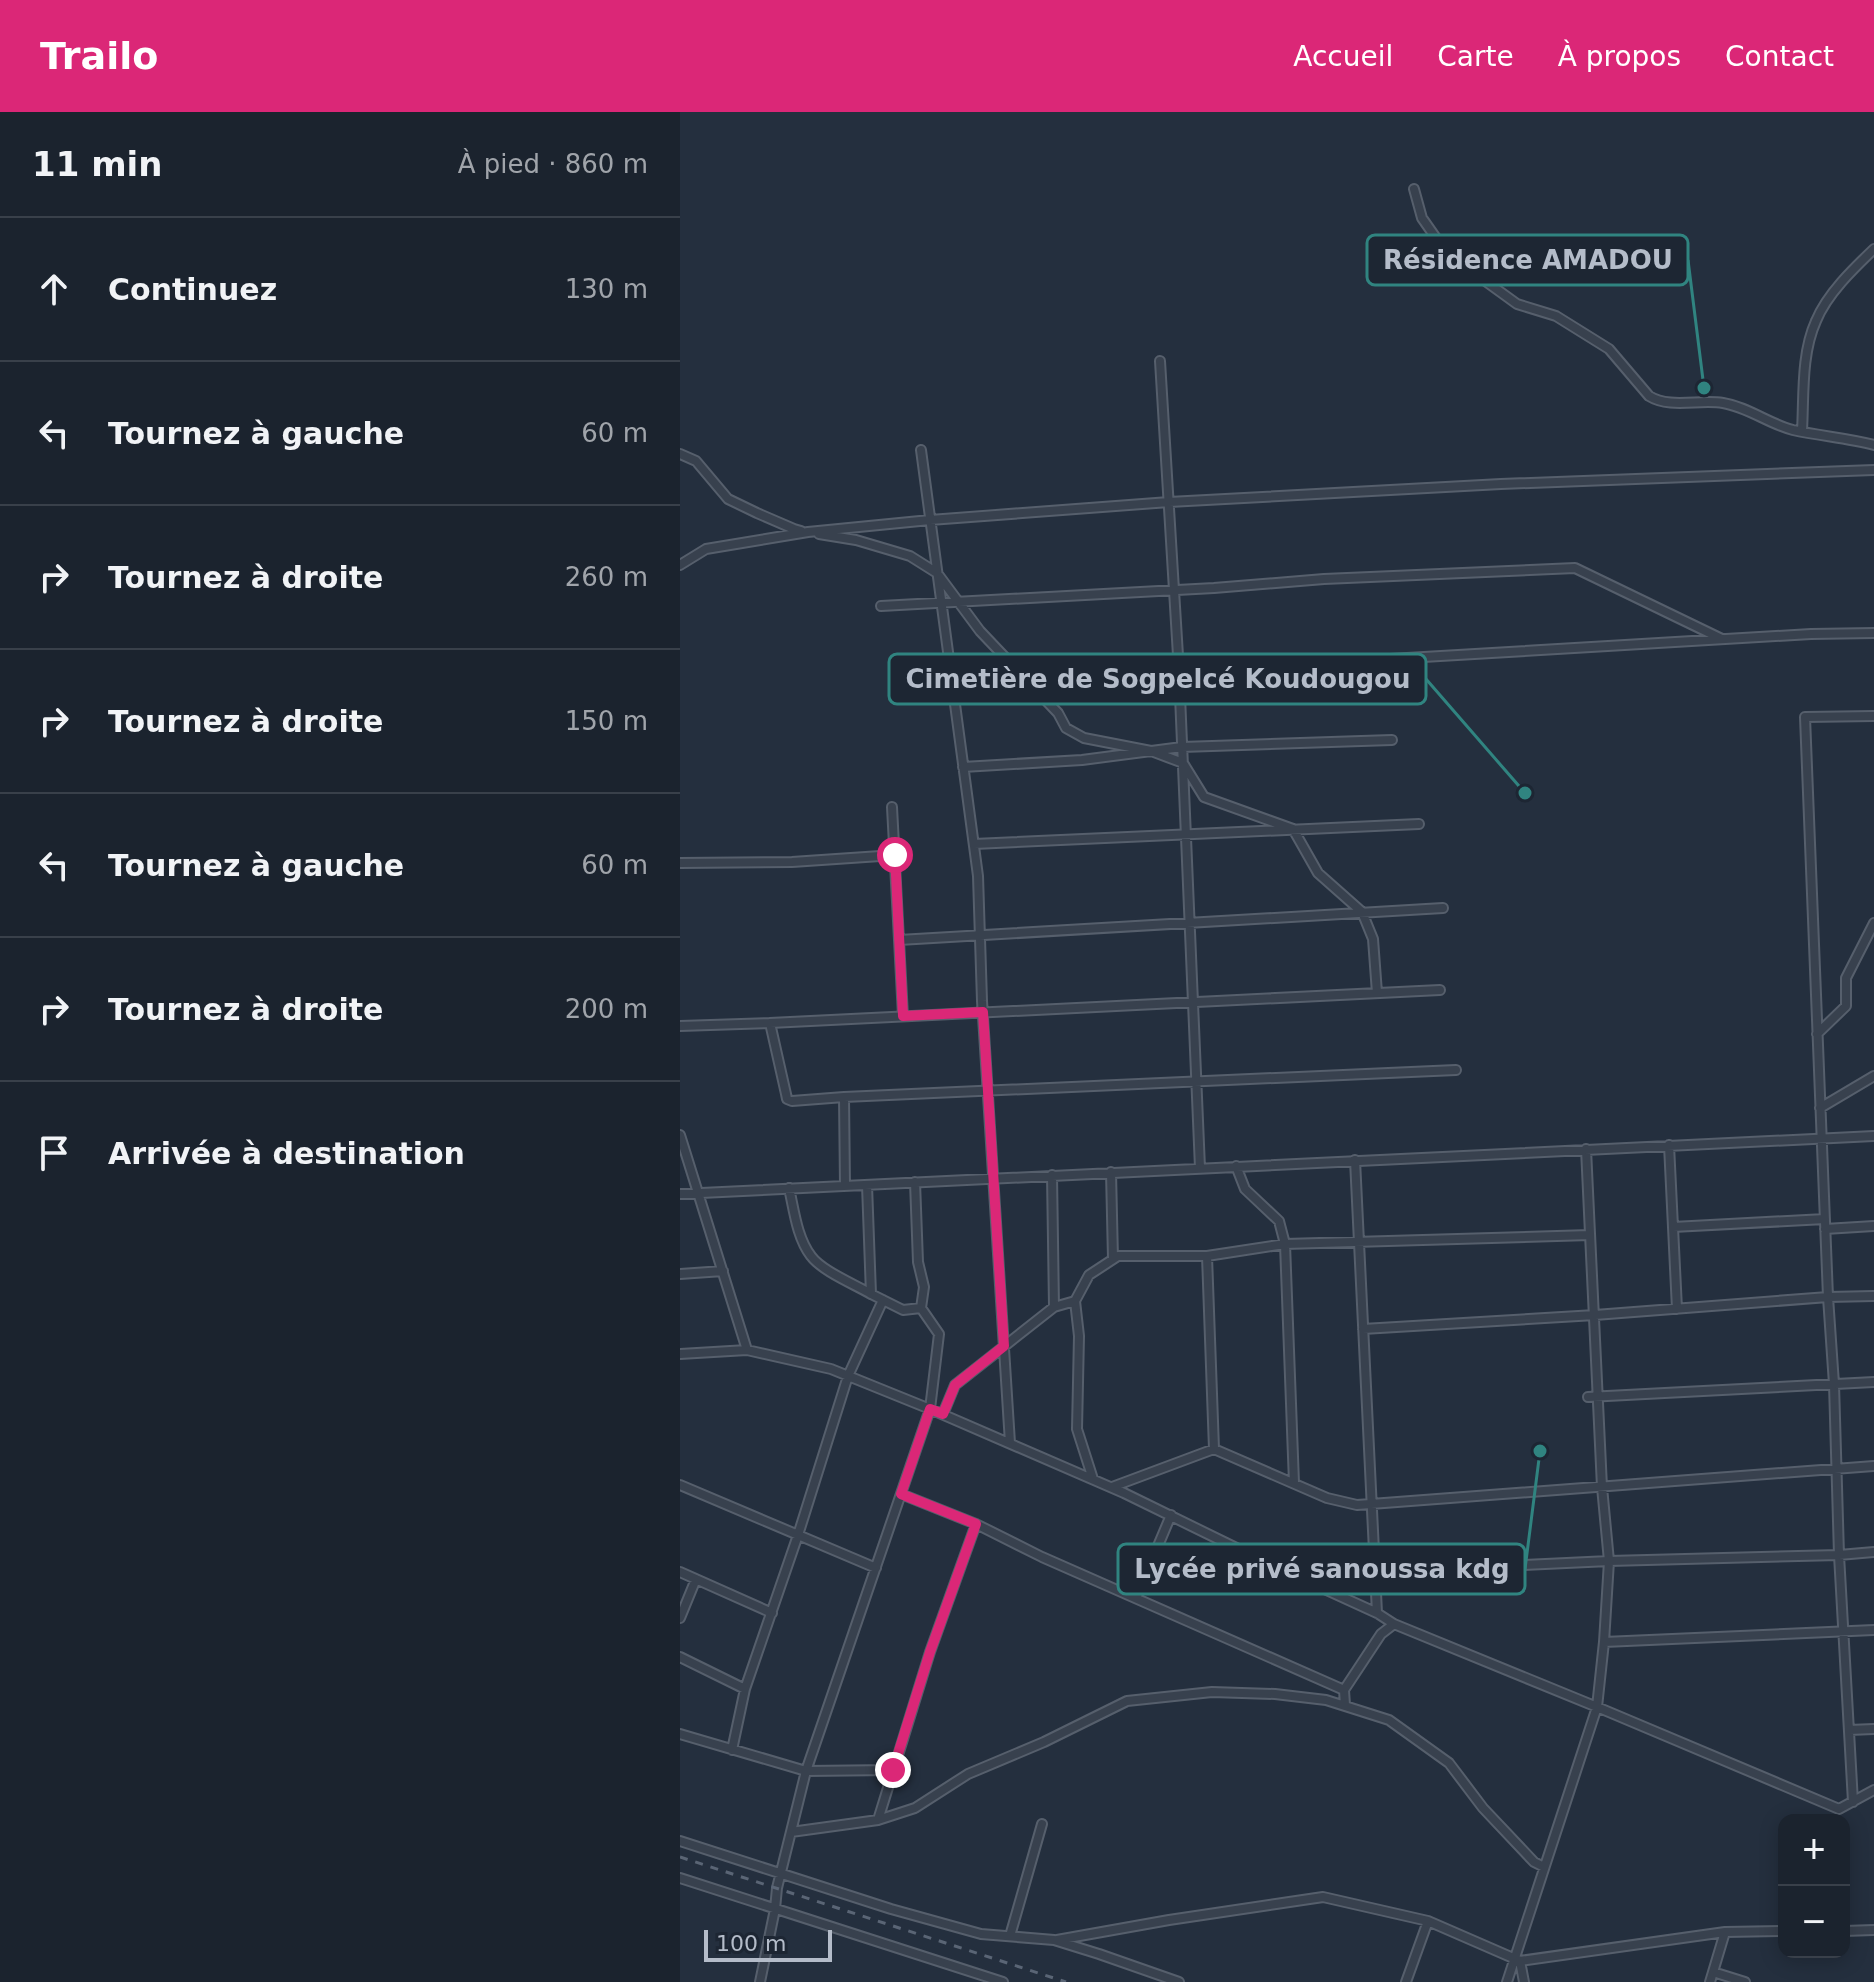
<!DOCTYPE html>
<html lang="fr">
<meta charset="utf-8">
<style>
:root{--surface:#1b232e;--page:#242b36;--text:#f1f3f6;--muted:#a0a4aa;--line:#39404a;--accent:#db2777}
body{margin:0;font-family:"DejaVu Sans",sans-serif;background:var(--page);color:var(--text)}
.controls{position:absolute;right:24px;bottom:24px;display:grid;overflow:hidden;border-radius:16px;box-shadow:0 4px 20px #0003}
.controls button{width:72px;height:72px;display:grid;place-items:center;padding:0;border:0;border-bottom:2px solid var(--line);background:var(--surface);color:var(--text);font:40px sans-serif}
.scale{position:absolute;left:24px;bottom:20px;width:128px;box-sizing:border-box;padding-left:8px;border:4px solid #b4bcc9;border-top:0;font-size:22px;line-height:28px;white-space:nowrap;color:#b4bcc9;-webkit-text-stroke:6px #1d2633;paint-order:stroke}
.stop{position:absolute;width:24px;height:24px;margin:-18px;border:6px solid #db2777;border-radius:50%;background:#fff}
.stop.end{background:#db2777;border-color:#fff;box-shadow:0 2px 8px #0008}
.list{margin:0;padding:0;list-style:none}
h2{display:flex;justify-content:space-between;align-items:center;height:104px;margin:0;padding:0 32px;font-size:34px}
h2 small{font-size:26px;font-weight:400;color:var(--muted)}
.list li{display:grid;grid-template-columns:52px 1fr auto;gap:24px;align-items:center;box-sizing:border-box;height:144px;padding:0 32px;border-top:2px solid var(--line)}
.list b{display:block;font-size:30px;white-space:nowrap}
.list em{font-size:26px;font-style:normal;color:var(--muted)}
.icon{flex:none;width:44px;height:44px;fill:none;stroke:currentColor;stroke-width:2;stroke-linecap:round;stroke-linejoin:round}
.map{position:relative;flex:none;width:1194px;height:1870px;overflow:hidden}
header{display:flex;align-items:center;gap:48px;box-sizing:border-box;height:112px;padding:0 40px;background:var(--accent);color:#fff}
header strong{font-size:38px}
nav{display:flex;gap:44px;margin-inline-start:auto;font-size:28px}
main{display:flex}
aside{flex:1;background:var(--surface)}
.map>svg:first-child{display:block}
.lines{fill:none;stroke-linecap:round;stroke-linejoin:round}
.street-casing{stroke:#565f6c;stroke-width:12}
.street{stroke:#38414e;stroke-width:8}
.rail{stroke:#5a6575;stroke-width:3;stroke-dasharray:8 8;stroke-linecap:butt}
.route{stroke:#db2777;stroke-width:10}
.leader{fill:none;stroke:#308480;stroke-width:3}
.callout-dot{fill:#308480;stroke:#1d2633;stroke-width:3}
.callout{fill:#1d2633;stroke:#308480;stroke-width:3}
.callout-label{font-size:26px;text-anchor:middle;font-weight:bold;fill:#b4bcc9}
</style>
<header>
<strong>Trailo</strong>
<nav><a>Accueil</a><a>Carte</a><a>À propos</a><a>Contact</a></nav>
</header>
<main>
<aside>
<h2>11 min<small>À pied · 860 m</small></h2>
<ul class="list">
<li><svg class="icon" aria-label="ahead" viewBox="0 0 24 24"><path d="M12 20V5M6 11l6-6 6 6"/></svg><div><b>Continuez</b></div><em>130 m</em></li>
<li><svg class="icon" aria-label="left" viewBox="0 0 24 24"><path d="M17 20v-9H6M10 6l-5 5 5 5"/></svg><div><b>Tournez à gauche</b></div><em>60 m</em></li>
<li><svg class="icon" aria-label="right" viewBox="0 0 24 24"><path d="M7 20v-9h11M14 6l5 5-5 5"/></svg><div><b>Tournez à droite</b></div><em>260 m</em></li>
<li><svg class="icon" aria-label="right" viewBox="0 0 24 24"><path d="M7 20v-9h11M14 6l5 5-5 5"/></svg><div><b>Tournez à droite</b></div><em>150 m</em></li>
<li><svg class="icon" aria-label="left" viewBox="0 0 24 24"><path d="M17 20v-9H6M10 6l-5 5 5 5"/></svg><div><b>Tournez à gauche</b></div><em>60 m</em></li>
<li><svg class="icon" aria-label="right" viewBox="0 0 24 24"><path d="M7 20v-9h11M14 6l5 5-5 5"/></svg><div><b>Tournez à droite</b></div><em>200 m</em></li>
<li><svg class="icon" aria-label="arrive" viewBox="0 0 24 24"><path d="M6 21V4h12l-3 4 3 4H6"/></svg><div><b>Arrivée à destination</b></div></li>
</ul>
</aside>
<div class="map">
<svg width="1194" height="1870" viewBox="0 0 1194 1870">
<rect width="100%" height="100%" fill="#242f3e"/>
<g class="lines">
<g class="street-casing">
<path id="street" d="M734,77L742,106L756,126L775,147L837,192L876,204L929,237L969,284C990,297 1019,287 1043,291C1068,295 1089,312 1113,318C1140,324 1168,326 1194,333
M480,249L499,560L520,1056
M1122,319C1124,284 1121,242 1136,209C1147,182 1173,157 1194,137
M241,338L298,764L302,889L330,1331
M0,342L16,349L48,387L77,401L114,417L121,419
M139,422L176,428L230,444L257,461L300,519L378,601L386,616L404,626L471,639L503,651L524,685L613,717L638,761L682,800L693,827L697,881
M0,453L26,437L128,420L250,408L489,390L821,372L1194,358
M201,494L534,476L644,467L895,456L1042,527
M271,573L1131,522L1194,521
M283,655L402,648L502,635L712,628
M212,695L223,904
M294,732L739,712
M0,751L112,750L215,743
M219,828L763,796
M90,911L760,878
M0,914L90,911L106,982L107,987L112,989L164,985L776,958
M1137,922L1166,894V866L1194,811
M164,985L165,1074
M1140,996L1194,964
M0,1023L67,1238L151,1257L250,1297L444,1381L583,1449L697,1501L714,1512L917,1595L1159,1697L1194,1678
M989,1033L997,1197
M675,1048L697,1501
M556,1054L565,1077L599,1109L605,1132L614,1371
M431,1060L433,1147
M372,1063L374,1195
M187,1073L191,1182L223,1198L241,1196
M109,1076C114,1098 117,1126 131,1144C142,1159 174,1172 191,1182
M0,1082L1194,1024
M993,1115L1145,1107
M1145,1117L1194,1114
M527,1144L534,1337L647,1386L677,1393L691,1392L1194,1354
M0,1162L43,1159
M683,1217L915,1203L1148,1185L1194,1184
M0,1242L67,1238
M908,1285L1194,1270
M263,1302L275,1273L374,1195L395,1189
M413,1367L397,1317L399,1224L395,1189L409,1163L438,1144H527L605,1132L910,1123
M0,1373L196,1456
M432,1375L534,1337
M221,1382L296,1412L362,1445L664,1578
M592,1449L695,1460L929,1449L1159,1443L1194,1440
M0,1460L92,1501
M456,1486L491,1403
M0,1506L16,1467
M924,1530L1194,1518
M0,1545L65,1577L52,1638
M65,1577L118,1423L168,1264L203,1188
M665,1593L664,1578L701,1522L714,1512
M1169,1618L1194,1617
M0,1622L126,1659L213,1658
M1173,1690L1159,1443L1154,1272L1148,1185L1125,605L1194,604
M198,1708L250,1540L296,1412
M111,1720L198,1708L235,1696L288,1662L364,1630L447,1589L532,1580L595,1582L646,1588L709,1608L769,1651L803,1696L854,1750L864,1755
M0,1729L211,1797L301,1822L374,1828L419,1842L499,1870
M0,1766L323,1870
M1164,1819L1194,1818
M330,1824L362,1712
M377,1828L489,1808L643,1785L748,1809L840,1849L844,1870
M840,1849L1045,1820L1104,1819
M1033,1860L1065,1870
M80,1870L95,1797L97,1776L126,1659L250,1297L259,1222L241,1196L244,1175L238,1150L235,1070
M726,1870L748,1809
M827,1870L917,1595L924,1530L929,1449L922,1375L906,1037
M1030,1870L1045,1820"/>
</g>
<use href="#street" class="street"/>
<path class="rail" d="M0,1745L386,1870"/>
</g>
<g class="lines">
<path class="route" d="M213,1658L250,1540L296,1412L221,1382L250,1297L263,1302L275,1273L324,1234L303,900L223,904L215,743"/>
</g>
<path class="leader" d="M1024 276L1008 148M845 681L746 567M860 1339L845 1457"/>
<g class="callout-dot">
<circle cx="1024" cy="276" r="8"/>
<circle cx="845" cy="681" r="8"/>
<circle cx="860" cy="1339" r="8"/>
</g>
<g class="callout">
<rect x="687" y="123" width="321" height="50" rx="8"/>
<rect x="209" y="542" width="537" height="50" rx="8"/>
<rect x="438" y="1432" width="407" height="50" rx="8"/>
</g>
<g class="callout-label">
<text x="848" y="157">Résidence AMADOU</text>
<text x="478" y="576">Cimetière de Sogpelcé Koudougou</text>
<text x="642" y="1466">Lycée privé sanoussa kdg</text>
</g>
</svg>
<div class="controls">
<button>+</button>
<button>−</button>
</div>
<div class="scale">100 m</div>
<div class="stop" style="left:215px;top:743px"></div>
<div class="stop end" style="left:213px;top:1658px"></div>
</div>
</main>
